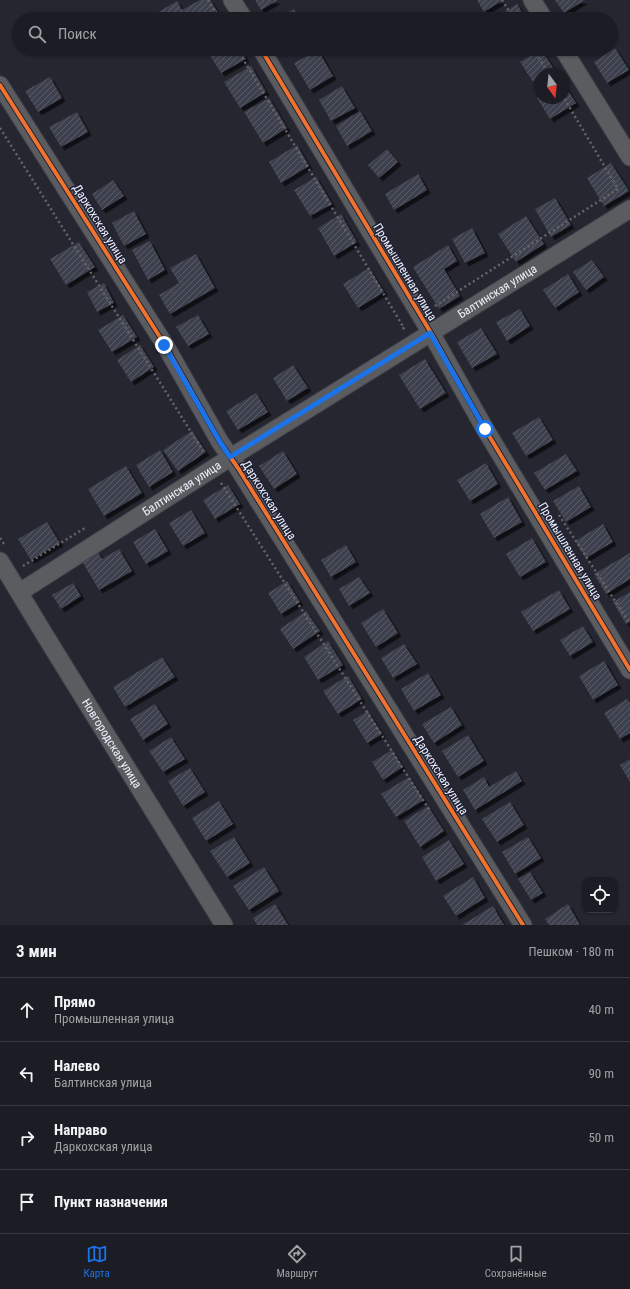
<!DOCTYPE html>
<html lang="ru">
<meta charset="utf-8">
<style>
:root{--surface:#1c1c24;--page:#25252c;--text:#f1f3f6;--muted:#a0a1a6;--line:#3a3a41;--accent:#1a73e8}
body{margin:0;font-family:"Roboto Condensed",sans-serif;background:var(--page);color:var(--text)}
.controls{position:absolute;right:12px;bottom:12px;display:grid;overflow:hidden;border-radius:8px;box-shadow:0 1px 3px #0004}
.controls button{width:36px;height:36px;display:grid;place-items:center;padding:0;border:0;border-bottom:1px solid var(--line);background:var(--surface);color:var(--text);font:20px sans-serif}
.compass{position:absolute;left:534px;top:68px;width:36px;height:36px;border-radius:50%;background:var(--surface);box-shadow:0 1px 3px #0004;rotate:165deg}
.stop{position:absolute;width:12px;height:12px;margin:-9px;border:3px solid #1a73e8;border-radius:50%;background:#fff}
.stop.end{background:#1a73e8;border-color:#fff;box-shadow:0 1px 4px #0008}
.list{margin:0;padding:0;list-style:none}
h2{display:flex;justify-content:space-between;align-items:center;height:52px;margin:0;padding:0 16px;font-size:17px}
h2 small{font-size:13px;font-weight:400;color:var(--muted)}
.list li{display:grid;grid-template-columns:26px 1fr auto;gap:12px;align-items:center;box-sizing:border-box;height:64px;padding:0 16px;border-top:1px solid var(--line)}
.list b{display:block;font-size:15px;white-space:nowrap}
.list p{margin:0;font-size:13px;white-space:nowrap;color:var(--muted)}
.list em{font-size:13px;font-style:normal;color:var(--muted)}
.icon{flex:none;width:22px;height:22px;fill:none;stroke:currentColor;stroke-width:2;stroke-linecap:round;stroke-linejoin:round}
.map{position:relative;flex:none;width:630px;height:925px;overflow:hidden}
.search{position:absolute;background:var(--surface);box-shadow:0 1px 3px #0004;left:12px;right:12px;top:12px;height:44px;display:flex;align-items:center;gap:10px;box-sizing:border-box;padding:0 14px;border-radius:22px;color:var(--muted);font-size:15px}
.sheet{height:308px;background:var(--surface)}
nav{display:flex;justify-content:space-around;align-items:center;box-sizing:border-box;height:56px;border-top:1px solid var(--line);background:var(--surface);font-size:11px;color:var(--muted)}
nav a{display:grid;justify-items:center;gap:2px}
nav .on{color:var(--accent)}
.map>svg:first-child{display:block}
.building{fill:url(#building-hatch);filter:url(#shadow)}
.lines{fill:none;stroke-linecap:round;stroke-linejoin:round}
.minor-casing{stroke:#42434c;stroke-width:19}
.path{stroke:#65656a;stroke-width:2.5;stroke-dasharray:2 3;stroke-linecap:butt}
.minor{stroke:#5b5c60;stroke-width:17}
.cycleway-casing{stroke:#202335;stroke-width:6}
.cycleway{stroke:#ef722f;stroke-width:4}
.route{stroke:#1a73e8;stroke-width:5}
.labels{text-anchor:middle;dominant-baseline:central;stroke-width:3;stroke-linejoin:round;paint-order:stroke}
.street-label{font-size:12px;fill:#eef1fd;stroke:#202335}
</style>
<div class="map">
<svg width="630" height="925" viewBox="0 0 630 925">
<defs>
<pattern id="building-hatch" width="6" height="6" patternUnits="userSpaceOnUse"><rect width="6" height="6" fill="#3e3f4d"/><path d="M-1 1l2-2M0 6l6-6M5 7l2-2" fill="none" stroke="#5a5b68"/></pattern>
<filter id="shadow"><feDropShadow dx="3.5" dy="3.5" stdDeviation="0" flood-color="#0009"/></filter>
</defs>
<rect width="100%" height="100%" fill="#252630"/>
<path class="building" d="M200,0H210L222,19H161L157,13L177,1L182,10Z
M255,0H278L261,10Z
M477,0H503L484,12Z
M555,0H585L564,13Z
M517,4L526,19H494Z
M294,9L299,19H277Z
M615,48L629,70L607,83L594,62Z
M206,49H240L246,59L221,73Z
M541,49L554,69L545,74H540V77L533,82L520,62Z
M318,50L333,76L310,90L294,63Z
M251,66L266,92L240,108L224,82Z
M50,77L62,98L38,112L25,91Z
M564,84L576,103L550,119L537,98L540,96V98H564Z
M342,86L355,108L331,121L319,100Z
M269,98L287,128L263,143L244,112Z
M360,111L372,131L347,146L336,126Z
M77,112L88,132L61,147L49,127Z
M297,145L309,166L281,183L269,162Z
M387,149L398,162L379,178L368,165Z
M611,163L629,191L604,206L587,178Z
M418,174L427,190L394,210L385,194Z
M316,177L332,204L310,216L294,190Z
M113,180L124,196L102,210L92,194Z
M555,198L571,225L551,237L535,209Z
M134,211L146,234L124,246L112,223Z
M341,214L357,242L334,256L318,228Z
M526,216L544,244L516,262L498,234Z
M472,228L485,253L465,263L452,239Z
M150,241L165,270L148,280L132,250Z
M79,242L95,267L66,285L50,259Z
M448,245L457,261L444,269L460,296L439,309L413,267Z
M196,254L215,288L170,314L159,295L179,283L170,268Z
M592,260L604,277L586,290L573,272Z
M369,268L384,292L358,308L343,284Z
M568,274L579,292L555,308L543,290Z
M104,283L114,303L97,312L87,292Z
M520,309L530,326L507,341L496,322Z
M123,315L137,337L112,352L98,330Z
M198,315L209,334L188,346L176,327Z
M481,328L497,354L472,368L457,342Z
M140,345L154,367L131,382L117,360Z
M425,359L446,393L420,409L399,375Z
M293,365L308,388L287,401L273,378Z
M256,393L268,412L238,430L226,411Z
M539,417L553,440L526,456L512,433Z
M192,431L206,452L178,471L163,450Z
M160,450L173,472L149,487L136,465Z
M283,451L297,474L274,489L259,466Z
M566,454L577,471L545,490L534,473Z
M486,463L498,484L470,501L457,480Z
M126,466L142,493L104,516L88,489Z
M228,485L240,504L215,519L203,500Z
M579,486L591,507L566,522L553,501Z
M508,497L522,522L494,538L480,514Z
M191,510L205,533L183,546L169,523Z
M47,522L60,543L31,560L18,539Z
M603,524L613,542L586,558L575,541Z
M155,529L168,551L146,564L133,542Z
M532,538L546,562L520,577L506,554Z
M346,545L356,562L331,577L321,560Z
M119,549L132,571L99,590L82,561L97,551L102,559Z
M630,553V579L606,594L594,574Z
M359,577L370,593L349,606L339,589Z
M287,581L300,602L281,614L268,593Z
M73,583L81,596L61,609L52,595Z
M559,590L570,609L533,631L521,612Z
M630,592V622L626,624L613,602Z
M383,609L398,633L376,647L361,623Z
M306,611L320,631L293,649L280,629Z
M583,626L593,642L570,656L560,640Z
M328,641L343,665L318,680L304,657Z
M404,644L417,664L393,678L381,658Z
M162,657L175,677L125,707L113,687Z
M604,661L618,685L593,700L579,676Z
M428,673L441,695L414,711L401,689Z
M348,676L362,699L338,714L323,691Z
M627,699L630,703V733L620,739L604,713Z
M155,704L168,724L143,740L130,719Z
M451,707L462,725L434,743L422,724Z
M368,711L382,734L367,743L353,720Z
M468,735L484,761L458,777L442,751Z
M171,737L185,759L163,772L149,751Z
M392,750L403,767L383,780L372,762Z
M630,759V782L620,765Z
M190,768L205,792L183,806L168,781Z
M516,771L522,781L475,810L463,790L484,777L489,787Z
M409,777L424,800L396,817L381,794Z
M219,801L233,824L206,841L192,818Z
M510,802L524,825L497,842L482,819Z
M428,806L444,831L420,847L404,821Z
M234,837L250,863L227,877L210,851Z
M528,837L541,858L515,874L502,852Z
M449,840L464,864L436,881L422,857Z
M264,867L279,891L249,910L233,886Z
M530,872L543,893L531,900L518,879Z
M473,877L485,898L456,916L443,896Z
M275,904L288,925H257L253,918Z
M568,904L580,925H549L545,919Z
M493,906L504,925H462Z"/>
<g class="lines">
<g class="minor-casing">
<g id="minor">
<path d="M232,0L244,19"/>
<path d="M532,0L544,19"/>
<path d="M261,49L431,333L485,429L630,670"/>
<path d="M563,49L630,157"/>
<path d="M0,85L165,345L220,442L238,468L523,925"/>
<path id="s1" d="M0,561L46,637L224,925"/>
<path id="s2" d="M20,592L231,457L630,209"/>
</g>
</g>
<path class="path" d="M208,0L220,19
M502,0L514,19
M237,49L404,328L401,329
M533,49L549,74
M0,128L203,451
M435,306L618,189L564,98
M221,483L430,811
M559,515L630,624
M0,538L4,544
M23,566L85,528"/>
<use href="#minor" class="minor"/>
<g class="cycleway-casing">
<path id="cycleway" d="M261,49L431,333L485,429L630,670
M0,85L165,345L220,442L238,468L523,925"/>
</g>
<use href="#cycleway" class="cycleway"/>
</g>
<g class="lines">
<path class="route" d="M164,345L220,442L230,457L430,333L485,429"/>
</g>
<g class="labels">
<g class="street-label">
<text transform="translate(100 224) rotate(58)">Даркохская улица</text>
<text transform="translate(405 272) rotate(59)">Промышленная улица</text>
<text stroke="none"><textPath href="#s2" startOffset="564">Балтинская улица</textPath></text>
<text stroke="none"><textPath href="#s2" startOffset="192">Балтинская улица</textPath></text>
<text transform="translate(269 500) rotate(58)">Даркохская улица</text>
<text transform="translate(570 551) rotate(59)">Промышленная улица</text>
<text stroke="none"><textPath href="#s1" startOffset="214">Новгородская улица</textPath></text>
<text transform="translate(441 775) rotate(58)">Даркохская улица</text>
</g>
</g>
</svg>
<div class="controls">
<button><svg class="icon" aria-label="locate" viewBox="0 0 24 24"><circle cx="12" cy="12" r="6"/><path d="M12 2v4M12 18v4M2 12h4M18 12h4"/></svg></button>
</div>
<svg class="compass" viewBox="-18 -18 36 36"><path d="M0-13l5 13h-10z" fill="#e53935"/><path d="M0 13l5-13h-10z" fill="#a0a1a6"/></svg>
<div class="stop" style="left:485px;top:429px"></div>
<div class="stop end" style="left:164px;top:345px"></div>
<div class="search"><svg class="icon" aria-label="search" viewBox="0 0 24 24"><circle cx="10" cy="10" r="6"/><path d="M15 15l6 6"/></svg>Поиск</div>
</div>
<section class="sheet">
<h2>3 мин<small>Пешком · 180 m</small></h2>
<ul class="list">
<li><svg class="icon" aria-label="ahead" viewBox="0 0 24 24"><path d="M12 20V5M6 11l6-6 6 6"/></svg><div><b>Прямо</b><p>Промышленная улица</p></div><em>40 m</em></li>
<li><svg class="icon" aria-label="left" viewBox="0 0 24 24"><path d="M17 20v-9H6M10 6l-5 5 5 5"/></svg><div><b>Налево</b><p>Балтинская улица</p></div><em>90 m</em></li>
<li><svg class="icon" aria-label="right" viewBox="0 0 24 24"><path d="M7 20v-9h11M14 6l5 5-5 5"/></svg><div><b>Направо</b><p>Даркохская улица</p></div><em>50 m</em></li>
<li><svg class="icon" aria-label="arrive" viewBox="0 0 24 24"><path d="M6 21V4h12l-3 4 3 4H6"/></svg><div><b>Пункт назначения</b></div></li>
</ul>
</section>
<nav>
<a class="on"><svg class="icon" aria-label="map" viewBox="0 0 24 24"><path d="M3 6l6-2 6 2 6-2v14l-6 2-6-2-6 2zM9 4v14M15 6v14"/></svg>Карта</a>
<a><svg class="icon" aria-label="directions" viewBox="0 0 24 24"><path d="M12 3l9 9-9 9-9-9zM9 14v-3h6M13 9l2 2-2 2"/></svg>Маршрут</a>
<a><svg class="icon" aria-label="saved" viewBox="0 0 24 24"><path d="M7 4h10v16l-5-4-5 4z"/></svg>Сохранённые</a>
</nav>
